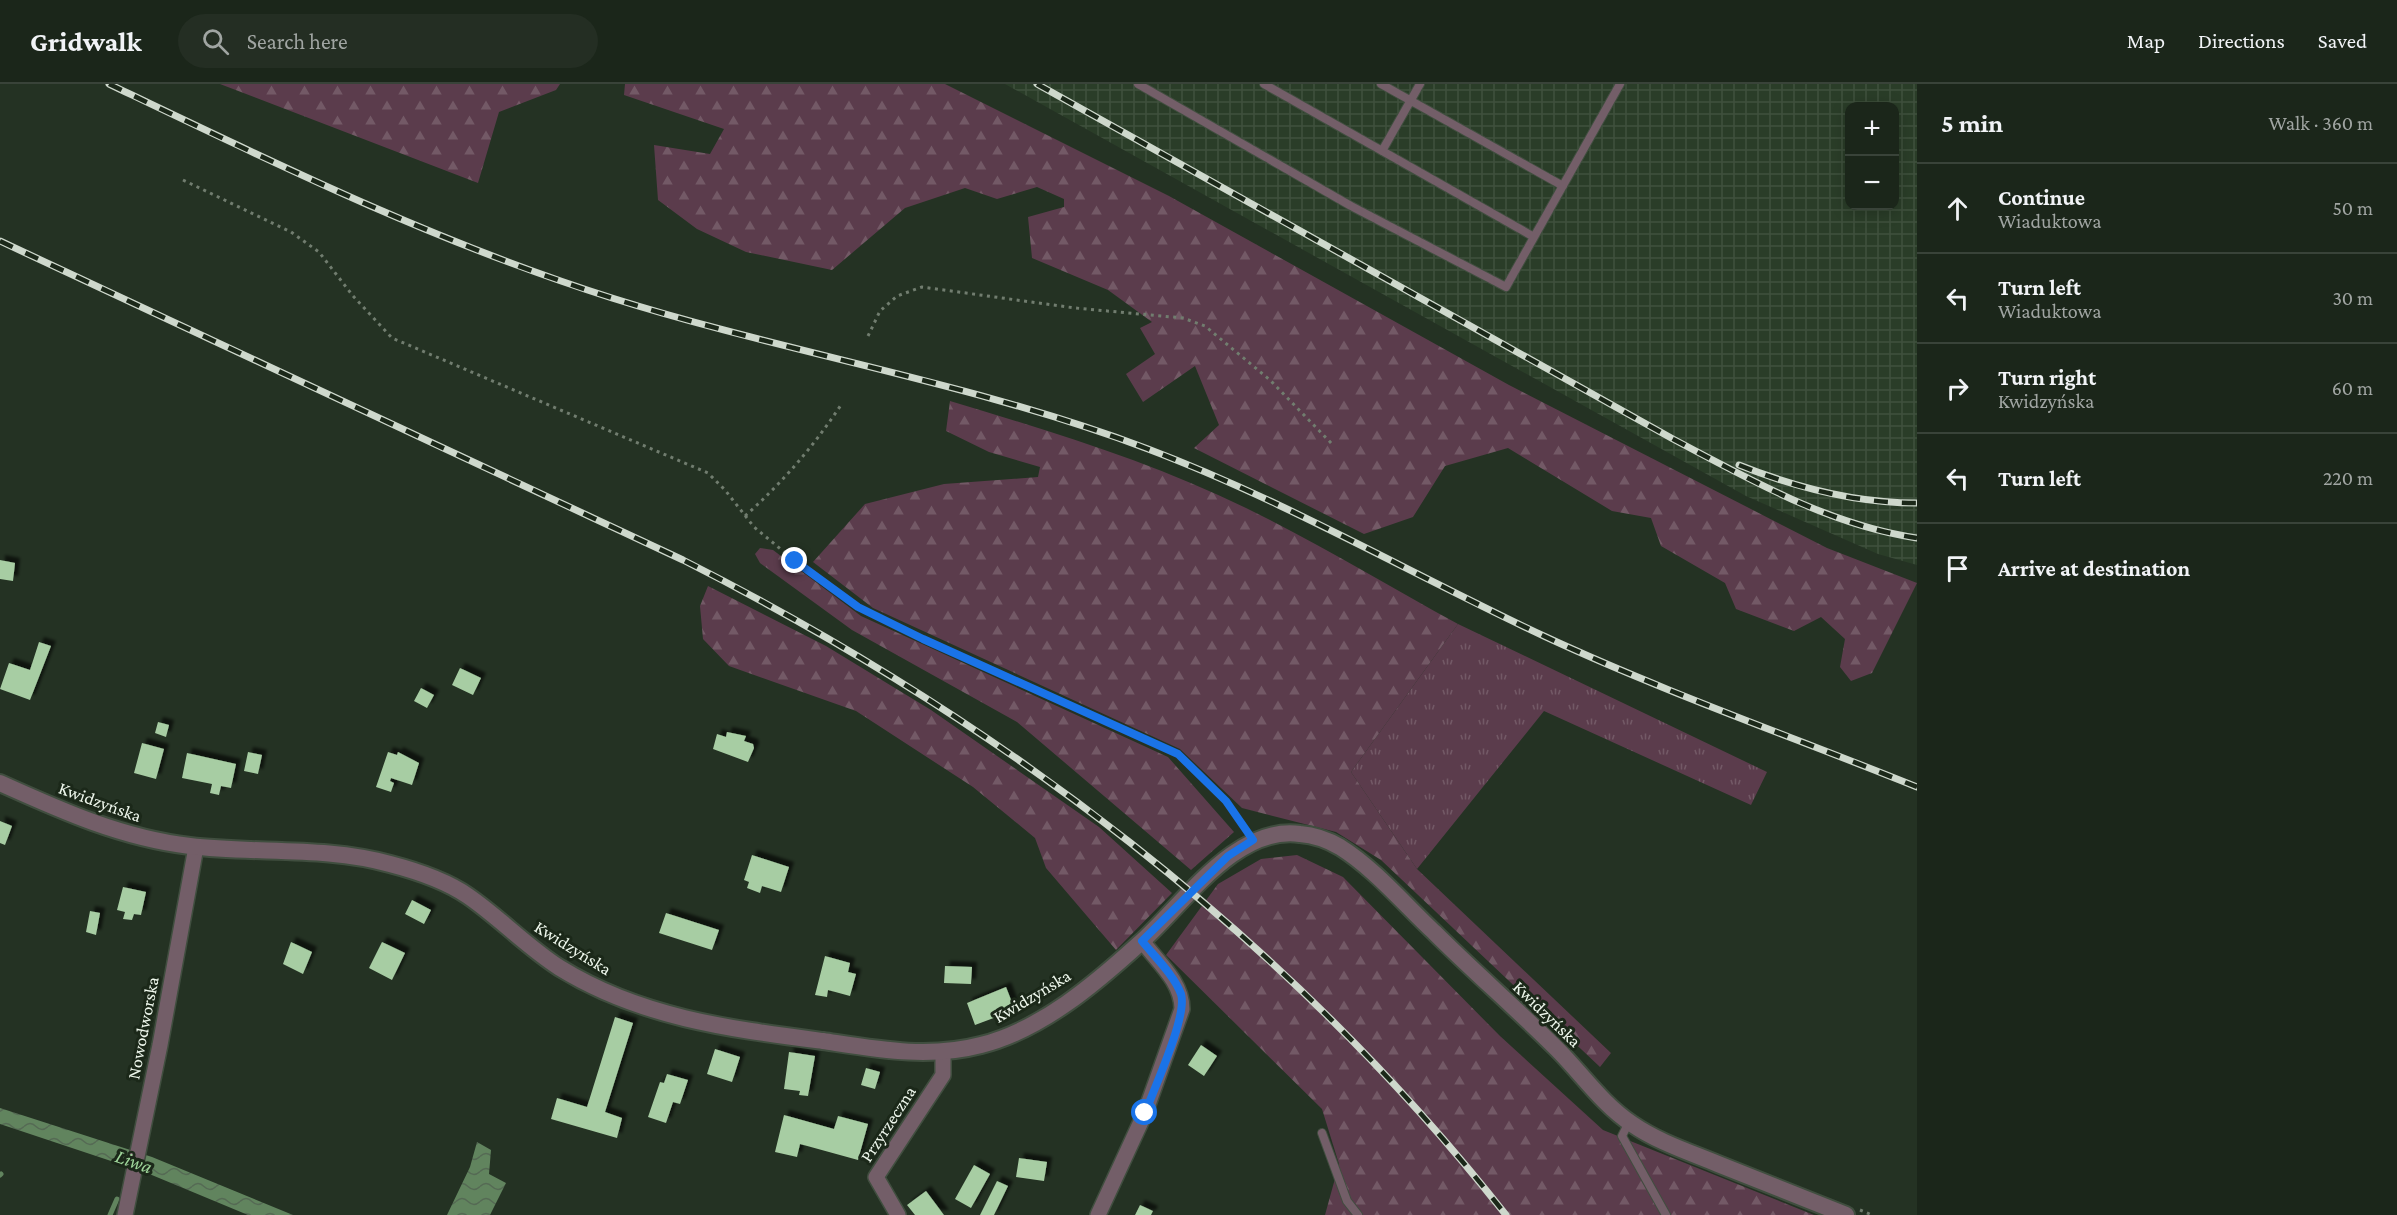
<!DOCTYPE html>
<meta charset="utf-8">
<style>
:root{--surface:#1b261a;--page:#242e23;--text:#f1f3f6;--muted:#a0a5a2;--line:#394339}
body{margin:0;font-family:"Crimson Pro",serif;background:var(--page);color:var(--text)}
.controls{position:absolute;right:18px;top:18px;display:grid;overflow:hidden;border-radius:12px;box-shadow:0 3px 15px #0003}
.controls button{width:54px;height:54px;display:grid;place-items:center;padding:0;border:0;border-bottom:2px solid var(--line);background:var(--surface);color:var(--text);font:30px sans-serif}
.stop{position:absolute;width:18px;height:18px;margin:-14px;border:4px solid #1a73e8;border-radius:50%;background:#fff}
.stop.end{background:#1a73e8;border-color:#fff;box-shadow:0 2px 6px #0008}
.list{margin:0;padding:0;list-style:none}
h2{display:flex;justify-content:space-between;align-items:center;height:78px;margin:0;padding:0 24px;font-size:26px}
h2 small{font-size:20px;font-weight:400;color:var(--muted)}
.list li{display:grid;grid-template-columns:39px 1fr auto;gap:18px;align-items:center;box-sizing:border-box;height:90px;padding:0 24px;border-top:2px solid var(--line)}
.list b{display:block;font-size:22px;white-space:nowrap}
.list p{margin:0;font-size:20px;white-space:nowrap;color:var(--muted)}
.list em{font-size:20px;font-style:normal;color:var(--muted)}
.icon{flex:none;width:33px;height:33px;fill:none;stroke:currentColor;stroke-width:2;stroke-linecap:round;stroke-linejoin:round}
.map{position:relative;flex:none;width:1917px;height:1131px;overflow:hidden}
header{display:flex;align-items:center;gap:36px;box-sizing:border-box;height:84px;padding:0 30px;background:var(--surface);border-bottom:2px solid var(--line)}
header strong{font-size:28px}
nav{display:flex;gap:33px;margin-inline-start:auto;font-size:21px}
.search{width:420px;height:54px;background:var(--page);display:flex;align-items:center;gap:15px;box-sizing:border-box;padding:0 21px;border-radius:33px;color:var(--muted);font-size:22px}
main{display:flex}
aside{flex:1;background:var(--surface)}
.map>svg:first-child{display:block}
.industrial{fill:url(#industrial-grid);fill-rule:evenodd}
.grass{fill:url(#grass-tufts)}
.forest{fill:url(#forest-firs)}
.water{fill:url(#water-waves)}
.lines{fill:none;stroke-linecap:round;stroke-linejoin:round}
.stream{stroke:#61845e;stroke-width:5}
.building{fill:#a7cda3;filter:url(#shadow)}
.service-casing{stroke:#404e3f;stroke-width:10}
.minor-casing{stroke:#404e3f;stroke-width:18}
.tertiary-casing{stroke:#404e3f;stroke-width:20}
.path{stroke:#717d6f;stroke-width:3;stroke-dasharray:3 4.5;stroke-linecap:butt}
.service{stroke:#735e68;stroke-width:8}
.minor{stroke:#735e68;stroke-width:15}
.tertiary{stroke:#735e68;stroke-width:16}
.rail-casing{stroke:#ced8cc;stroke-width:7}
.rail{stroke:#1b2819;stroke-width:4.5;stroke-dasharray:14;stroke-linecap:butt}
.route{stroke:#1a73e8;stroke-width:8}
.labels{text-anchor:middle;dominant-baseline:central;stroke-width:6;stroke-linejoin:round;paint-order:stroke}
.street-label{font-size:18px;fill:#eef7ec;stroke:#1b2819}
.water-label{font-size:20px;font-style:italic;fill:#9ed599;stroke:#1b2819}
</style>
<header>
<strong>Gridwalk</strong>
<div class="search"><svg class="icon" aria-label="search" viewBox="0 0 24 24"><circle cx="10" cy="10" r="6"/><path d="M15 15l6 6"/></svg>Search here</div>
<nav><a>Map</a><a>Directions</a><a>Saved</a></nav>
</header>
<main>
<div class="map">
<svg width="1917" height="1131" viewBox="0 0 1917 1131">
<defs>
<pattern id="industrial-grid" width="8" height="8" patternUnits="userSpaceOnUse" patternTransform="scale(1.5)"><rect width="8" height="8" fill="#2a3d28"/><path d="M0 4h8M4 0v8" fill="none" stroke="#3f503d"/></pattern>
<pattern id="grass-tufts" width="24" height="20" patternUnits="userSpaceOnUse" patternTransform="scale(1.5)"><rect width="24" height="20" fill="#5b3c4c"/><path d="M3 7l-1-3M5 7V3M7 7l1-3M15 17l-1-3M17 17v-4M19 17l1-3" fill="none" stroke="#735966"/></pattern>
<pattern id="forest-firs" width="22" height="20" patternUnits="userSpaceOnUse" patternTransform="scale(1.5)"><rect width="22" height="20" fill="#5b3c4c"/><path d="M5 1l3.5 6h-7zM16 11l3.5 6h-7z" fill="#735966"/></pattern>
<pattern id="water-waves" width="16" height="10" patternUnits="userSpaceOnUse" patternTransform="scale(1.5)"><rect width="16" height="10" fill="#61845e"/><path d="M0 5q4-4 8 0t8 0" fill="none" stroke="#556a54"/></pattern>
<filter id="shadow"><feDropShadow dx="5" dy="-5" stdDeviation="1.5" flood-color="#0009"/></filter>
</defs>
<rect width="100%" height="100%" fill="#243223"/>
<path class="industrial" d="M1005,0H1917V481L1878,470L1746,412ZM1850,22H1894V122H1850Z"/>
<path class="grass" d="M1458,540L1767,688L1751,721L1544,627L1417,785L1351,688Z"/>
<path class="forest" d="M220,0H560L556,6L499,28L478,99Z
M625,0H945L1169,112L1509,301L1827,464L1917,499L1872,589L1851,597L1840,583L1845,555L1821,533L1794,547L1736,525L1725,499L1661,462L1651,434L1612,427L1508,364L1445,382L1413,433L1364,450L1194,364L1219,341L1195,282L1143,318L1126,290L1155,270L1140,244L1152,238L1108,206L1032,174L1028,133L1064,123V115L1037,103L997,115L965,104L905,124L832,186L746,168L697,145L658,116L654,61L710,70L724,45L624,11Z
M950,317C1050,347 1152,378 1246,424C1318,459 1388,502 1458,540L1351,688L1417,785L1611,969L1600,983L1381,776L1336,748L1242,724L1180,665L873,524L813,478L865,420L944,400L1038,393L1040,383L989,368L946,347Z
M760,464L773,466L861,532L1168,673L1234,748L1191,786L1017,638L852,546L760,479L755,470Z
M708,502L826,562L931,626L1099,743L1172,809L1116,866L1046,784L1035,754L973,703L856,627L729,582L703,555L700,522Z
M1297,771L1343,793L1500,952L1603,1046L1814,1131H1325L1339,1080L1322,1025L1166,871L1218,800L1261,775Z"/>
<path class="water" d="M0,1024L152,1073L293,1131H248L147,1089L0,1040Z
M477,1058L491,1066L489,1090L506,1099L490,1131H447L470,1083Z"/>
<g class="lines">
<path class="stream" d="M0,1091L1,1090
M110,1131L117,1115"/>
</g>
<path class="building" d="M0,476L15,479L13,497L0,495Z
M39,558L51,562L30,616L0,605L9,579L30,586Z
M460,584L481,594L473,611L452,601Z
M421,604L434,611L427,624L414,617Z
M158,638L169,641L166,653L155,649Z
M727,648L746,652L744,657L753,660L754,664L748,678L713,665L717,650L726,653Z
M142,659L164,665L156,695L134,689Z
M248,668L262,671L258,690L244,687Z
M388,668L397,671L398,668L419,679L412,701L391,694L390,697L394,699L391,708L376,703Z
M187,669L236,680L231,704L221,702L219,711L210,709L212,700L182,694Z
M0,737L12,742L5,761L0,759Z
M752,771L789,783L781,808L762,802L760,809L747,804L749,798L744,796Z
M123,803L146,808L141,831L134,830L132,836L123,835L125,828L117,826Z
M412,816L431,826L424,840L405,830Z
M90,827L100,829L96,851L86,848Z
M666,829L719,846L712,866L659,849Z
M291,858L312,868L303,890L283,880Z
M382,858L405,869L392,896L369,884Z
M825,872L850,879L848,888L856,890L850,912L828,906L827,913L815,911Z
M945,882L972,883L971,900L944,899Z
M1006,903L1015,926L975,941L967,919Z
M615,933L633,939L605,1028L622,1034L617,1054L551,1035L557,1014L587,1023Z
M1201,961L1217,972L1204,992L1188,981Z
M715,965L740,973L732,998L707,990Z
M789,968L815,972L808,1012L799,1011L800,1007L784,1005Z
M866,984L880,988L875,1005L861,1001Z
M667,990L688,996L680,1020L673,1018L666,1039L648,1033L660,998L664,999Z
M784,1031L834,1045L838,1032L868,1040L858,1076L800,1060L797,1073L775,1068Z
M1019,1074L1047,1078L1044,1097L1016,1093Z
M974,1081L990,1090L971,1124L955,1115Z
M997,1097L1008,1102L994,1131H980Z
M926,1107L944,1131H915L907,1121Z
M1140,1121L1153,1127L1151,1131H1135Z"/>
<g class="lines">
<g class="service-casing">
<path id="service" d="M1138,0L1351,122L1506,203L1620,0
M1264,0L1534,153
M1381,0L1563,102
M1382,67L1420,0
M1629,1038L1622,1052L1666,1131
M1322,1049L1347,1117L1358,1131"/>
</g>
<g class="minor-casing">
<path id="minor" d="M125,1131L160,961L196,763
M898,1131L876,1093L943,991V968
M1098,1131L1145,1029L1182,925C1182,898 1158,878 1142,857"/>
</g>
<g class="tertiary-casing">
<path id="tertiary" d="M0,699C62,727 122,754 190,762C257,770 325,762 390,780C417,787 445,796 468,812C500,834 527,863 560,884C641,934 731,945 823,957C876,965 928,975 981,961C1041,946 1095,900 1140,859C1184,820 1235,741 1300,750C1313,751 1328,756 1340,763C1375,785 1404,820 1434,848C1474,888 1517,925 1557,965C1582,990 1602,1020 1632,1040C1658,1058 1689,1068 1718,1080C1761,1097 1804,1114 1846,1131"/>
</g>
<path class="path" d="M183,96L291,148L319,168L353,212L392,254L708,389L725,406L754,443L795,477L858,523L923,555L1178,670L1226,717L1246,745
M868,252L880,227L897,212L922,203L1075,224L1183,234L1205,242L1270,296L1334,362
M745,432C783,398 813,363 841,321
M1860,1126L1872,1131"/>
<use href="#service" class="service"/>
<use href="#minor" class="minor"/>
<use href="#tertiary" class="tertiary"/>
<g class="rail-casing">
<path id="rail" d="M109,0C274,79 438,159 612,214C790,270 974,299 1148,365C1286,417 1413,491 1546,553C1667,609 1793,653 1917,703
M1037,0L1673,355C1751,396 1829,441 1917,454
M0,157L683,476C998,635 1287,853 1506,1131
M1739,381C1797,404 1855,419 1917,419"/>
</g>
<use href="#rail" class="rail"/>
</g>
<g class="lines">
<path class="route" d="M795,477L858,523L923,555L1178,670L1226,717L1253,756L1228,772L1142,857C1155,873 1174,891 1181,910C1188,931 1154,1005 1145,1029"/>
</g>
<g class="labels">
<g class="street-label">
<text transform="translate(100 718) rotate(20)">Kwidzyńska</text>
<text transform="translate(573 864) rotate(32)">Kwidzyńska</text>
<text transform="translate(1032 912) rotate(-31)">Kwidzyńska</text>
<text transform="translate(1547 930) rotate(44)">Kwidzyńska</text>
<text transform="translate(143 944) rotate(-79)">Nowodworska</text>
<text transform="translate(888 1040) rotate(-57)">Przyrzeczna</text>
</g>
<g class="water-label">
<text transform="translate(134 1077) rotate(19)">Liwa</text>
</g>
</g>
</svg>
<div class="controls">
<button>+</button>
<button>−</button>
</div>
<div class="stop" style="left:1145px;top:1029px"></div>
<div class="stop end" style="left:795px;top:477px"></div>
</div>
<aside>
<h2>5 min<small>Walk · 360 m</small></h2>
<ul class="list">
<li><svg class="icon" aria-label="ahead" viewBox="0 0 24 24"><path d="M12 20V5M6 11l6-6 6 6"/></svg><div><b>Continue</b><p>Wiaduktowa</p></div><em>50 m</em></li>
<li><svg class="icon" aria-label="left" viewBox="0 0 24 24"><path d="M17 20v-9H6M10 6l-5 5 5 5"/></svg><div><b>Turn left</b><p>Wiaduktowa</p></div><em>30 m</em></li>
<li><svg class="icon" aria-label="right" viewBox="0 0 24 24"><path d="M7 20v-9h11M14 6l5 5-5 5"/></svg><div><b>Turn right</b><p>Kwidzyńska</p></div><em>60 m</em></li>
<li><svg class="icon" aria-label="left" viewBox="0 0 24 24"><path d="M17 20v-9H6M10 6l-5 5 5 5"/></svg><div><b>Turn left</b></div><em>220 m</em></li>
<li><svg class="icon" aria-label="arrive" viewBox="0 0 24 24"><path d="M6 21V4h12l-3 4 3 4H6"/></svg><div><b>Arrive at destination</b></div></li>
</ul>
</aside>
</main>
